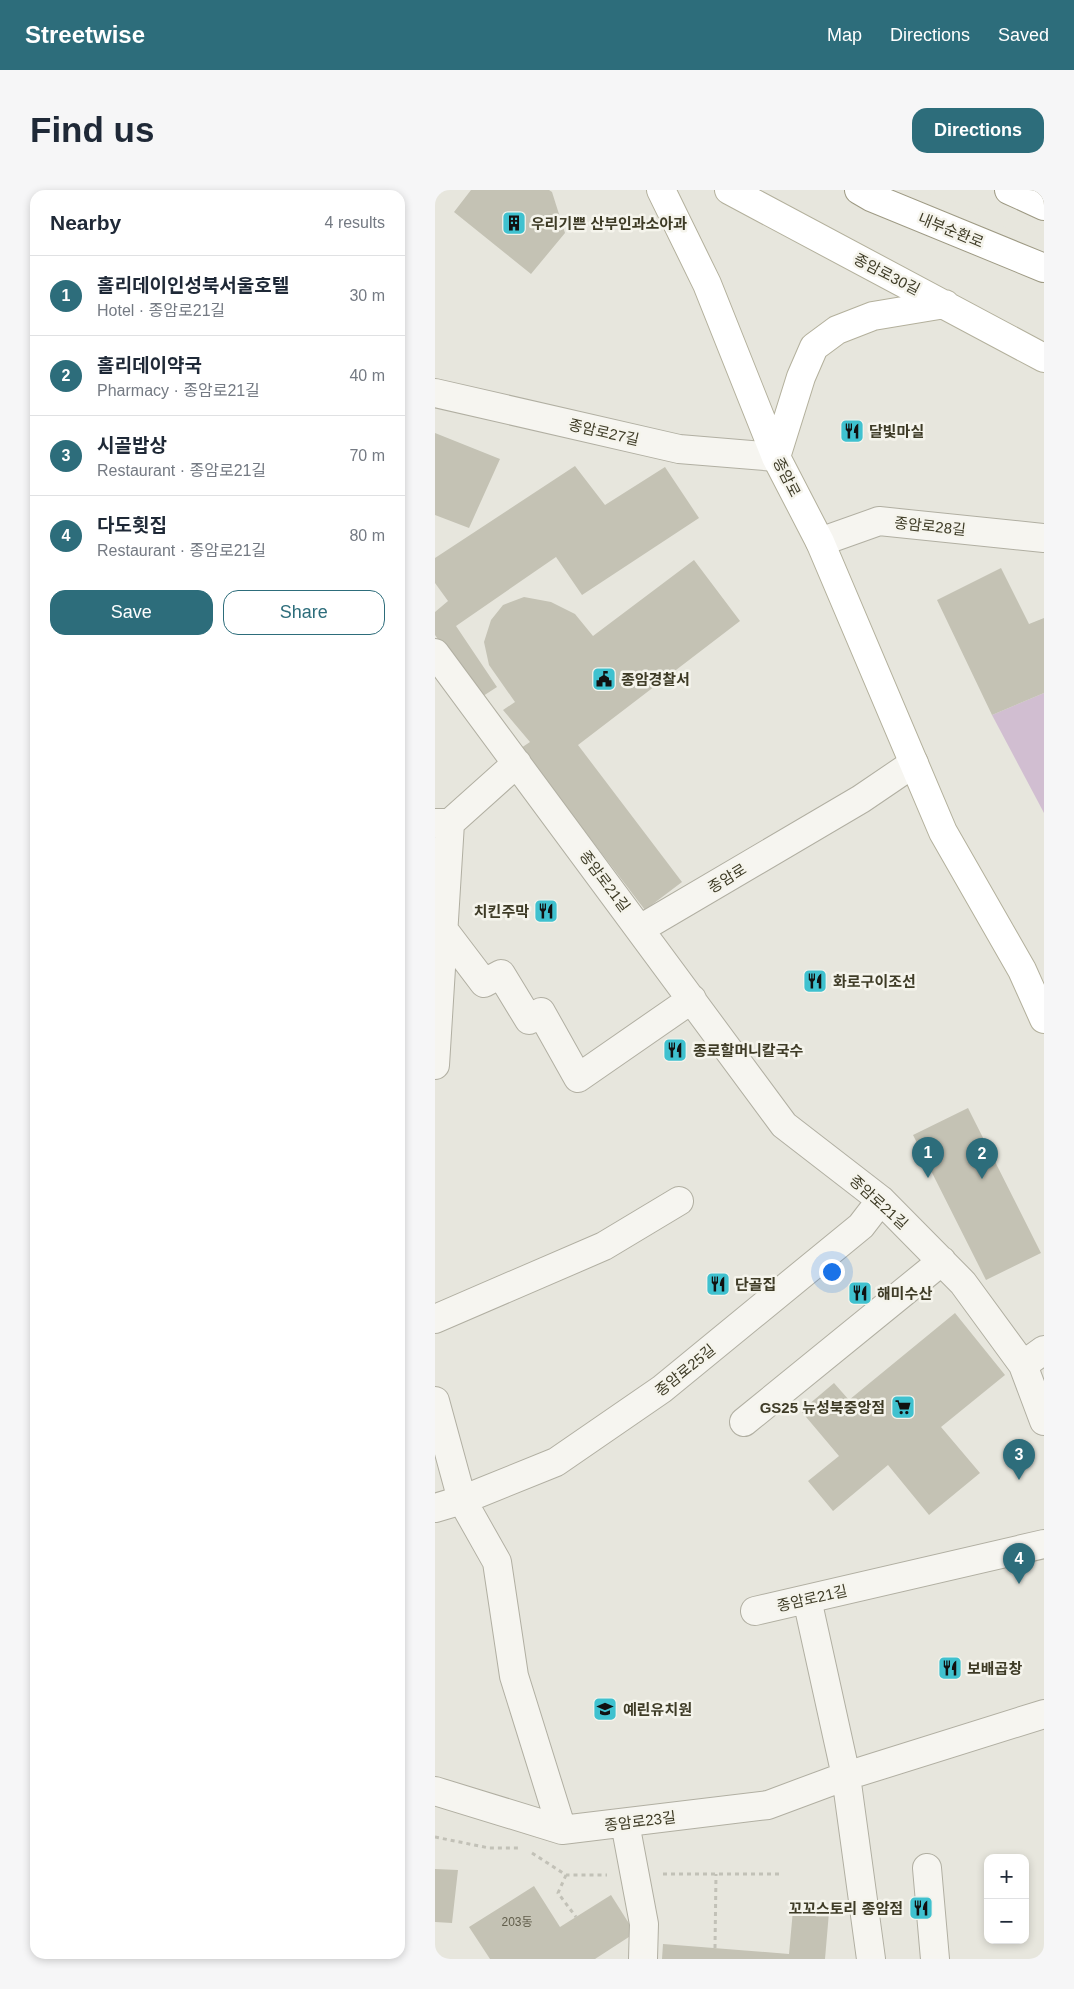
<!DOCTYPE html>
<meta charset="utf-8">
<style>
:root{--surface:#fff;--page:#f6f6f7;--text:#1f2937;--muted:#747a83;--line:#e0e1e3;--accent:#2d6d7b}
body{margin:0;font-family:Helvetica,"Noto Sans KR",sans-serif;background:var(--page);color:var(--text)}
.controls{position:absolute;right:15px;bottom:15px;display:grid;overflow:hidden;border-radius:10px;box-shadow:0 2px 8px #0003}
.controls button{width:45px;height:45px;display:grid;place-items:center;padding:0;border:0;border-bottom:1px solid var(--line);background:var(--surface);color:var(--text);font:25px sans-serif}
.you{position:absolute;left:396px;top:1081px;width:18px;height:18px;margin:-12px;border:4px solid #fff;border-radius:50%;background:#1a73e8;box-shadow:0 0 0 8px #1a73e833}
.badge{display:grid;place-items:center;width:32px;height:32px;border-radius:50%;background:var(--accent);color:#fff;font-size:16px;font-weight:700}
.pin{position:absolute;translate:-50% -41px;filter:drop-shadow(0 1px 2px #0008)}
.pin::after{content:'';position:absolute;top:26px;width:18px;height:15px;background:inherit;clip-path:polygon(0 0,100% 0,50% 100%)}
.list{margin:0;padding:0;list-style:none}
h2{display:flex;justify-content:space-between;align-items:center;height:65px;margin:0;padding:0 20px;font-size:21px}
h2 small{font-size:16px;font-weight:400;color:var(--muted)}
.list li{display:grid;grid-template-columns:32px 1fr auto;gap:15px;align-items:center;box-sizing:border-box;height:80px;padding:0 20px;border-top:1px solid var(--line)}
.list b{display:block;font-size:19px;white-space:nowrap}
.list p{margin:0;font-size:16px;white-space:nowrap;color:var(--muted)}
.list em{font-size:16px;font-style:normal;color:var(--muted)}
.actions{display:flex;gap:10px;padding:15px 20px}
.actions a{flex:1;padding:11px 0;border:1px solid var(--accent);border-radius:15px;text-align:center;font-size:18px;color:var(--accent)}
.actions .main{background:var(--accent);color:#fff}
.map{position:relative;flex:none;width:609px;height:1769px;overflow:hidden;border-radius:15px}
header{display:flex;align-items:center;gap:30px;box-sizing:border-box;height:70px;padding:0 25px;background:var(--accent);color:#fff}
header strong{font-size:24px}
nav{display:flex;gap:28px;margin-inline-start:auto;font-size:18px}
.intro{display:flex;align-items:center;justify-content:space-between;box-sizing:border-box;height:120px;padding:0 30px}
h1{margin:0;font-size:35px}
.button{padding:12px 22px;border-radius:15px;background:var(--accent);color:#fff;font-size:18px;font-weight:700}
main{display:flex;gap:30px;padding:0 30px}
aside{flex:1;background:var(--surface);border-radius:15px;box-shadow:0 2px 8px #0003}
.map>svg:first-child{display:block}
.green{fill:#d1bed1}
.pier{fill:#e7e6dd}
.building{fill:#c4c2b4}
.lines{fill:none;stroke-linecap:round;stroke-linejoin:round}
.minor-casing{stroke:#b1afa2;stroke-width:30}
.major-casing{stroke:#b3b09c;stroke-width:30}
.highway-casing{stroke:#9e9a84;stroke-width:30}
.path{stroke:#c2c1b7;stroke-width:3;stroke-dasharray:4 4;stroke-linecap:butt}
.minor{stroke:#f6f5f0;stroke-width:28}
.major{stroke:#fff;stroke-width:28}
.highway{stroke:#fff;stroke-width:28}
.labels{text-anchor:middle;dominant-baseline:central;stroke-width:5;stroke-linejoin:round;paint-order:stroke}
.number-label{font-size:12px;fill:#605d4a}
.poi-label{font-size:15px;font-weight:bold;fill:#3e3b26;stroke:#f5f4ec;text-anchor:start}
.street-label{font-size:15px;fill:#3e3b26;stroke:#f5f4ec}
</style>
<header>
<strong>Streetwise</strong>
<nav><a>Map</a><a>Directions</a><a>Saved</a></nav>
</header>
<div class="intro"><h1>Find us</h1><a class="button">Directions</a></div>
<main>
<aside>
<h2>Nearby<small>4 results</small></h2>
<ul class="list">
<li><span class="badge">1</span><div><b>홀리데이인성북서울호텔</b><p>Hotel · 종암로21길</p></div><em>30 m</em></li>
<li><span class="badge">2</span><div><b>홀리데이약국</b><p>Pharmacy · 종암로21길</p></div><em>40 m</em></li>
<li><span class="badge">3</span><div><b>시골밥상</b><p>Restaurant · 종암로21길</p></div><em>70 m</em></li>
<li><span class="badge">4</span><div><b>다도횟집</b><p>Restaurant · 종암로21길</p></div><em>80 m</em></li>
</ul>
<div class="actions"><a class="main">Save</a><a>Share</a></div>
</aside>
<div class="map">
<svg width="609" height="1769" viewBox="0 0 609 1769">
<rect width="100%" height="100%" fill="#e7e6dd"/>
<path class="green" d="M609,503V623L557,525Z"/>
<path class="pier" d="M456,0H481L609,39V49L458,3Z"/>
<path class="building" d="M36,0H114L117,2L130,43L96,84L19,22Z
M0,243L65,269L34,338L0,325Z
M140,276L170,315L230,277L264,328L147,405L121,367L21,436L62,497L45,508L0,445V422L13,411L0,393V368Z
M259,370L305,431L143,555L247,692L210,720L86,558L95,552L68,520L80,512L54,475L49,452L56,430L68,415L89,407L116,412L140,424L158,446Z
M566,378L594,434L609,428V503L557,525L502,410Z
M533,918L606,1063L551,1090L478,945Z
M520,1123L570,1185L506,1237L545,1283L494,1325L453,1275L398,1321L373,1291L404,1266L366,1221L399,1193L414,1210Z
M0,1679L23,1680L17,1733L0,1732Z
M99,1696L125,1737L176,1705L200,1743L160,1769H55L34,1737Z
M358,1720L394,1722L390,1769H227L228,1754L354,1764Z"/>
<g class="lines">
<g class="minor-casing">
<path id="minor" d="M0,203L244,259L341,267
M385,352L444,331L609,348
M0,463L349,935L446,1010L528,1093L588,1175L609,1231
M0,633H15L82,573
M8,739L49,793L66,784L94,830L106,822L143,888L257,809
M205,739L426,609L479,573
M0,875L15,633
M0,1129L169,1056L244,1011
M588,1175L609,1160
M0,1211L27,1310L62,1372L79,1486L127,1640
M309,1232L507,1071
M0,1318L27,1310L121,1272L227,1199L426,1036L446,1010
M372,1409L411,1586L436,1769
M320,1421L609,1354
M0,1601L127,1640L333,1615L411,1586L609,1524
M190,1633L209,1734L208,1769
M492,1678L500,1769"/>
</g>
<g class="major-casing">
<path id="major" d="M226,0L272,94L341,267L385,352L508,642L587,780L609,829
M294,0L609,168
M341,267L366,187L379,157L402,140L438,126L510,114"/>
</g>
<g class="highway-casing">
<path id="highway" d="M424,0L436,7L609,78
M574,0L609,16"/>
</g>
<path class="path" d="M0,1647L54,1658H83
M97,1663L131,1685H172
M228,1684H345
M131,1685L123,1703L141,1727
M280,1758L281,1684"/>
<use href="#minor" class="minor"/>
<use href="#major" class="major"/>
<use href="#highway" class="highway"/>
</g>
<defs>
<g id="building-square" transform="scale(1.25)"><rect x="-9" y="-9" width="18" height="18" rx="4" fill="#3fc1cf" stroke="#f5f4ec"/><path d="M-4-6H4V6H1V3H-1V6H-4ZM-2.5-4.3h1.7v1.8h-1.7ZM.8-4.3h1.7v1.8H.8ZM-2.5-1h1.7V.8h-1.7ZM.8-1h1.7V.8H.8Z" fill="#111"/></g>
<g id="restaurant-square" transform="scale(1.25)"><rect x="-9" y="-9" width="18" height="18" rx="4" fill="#3fc1cf" stroke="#f5f4ec"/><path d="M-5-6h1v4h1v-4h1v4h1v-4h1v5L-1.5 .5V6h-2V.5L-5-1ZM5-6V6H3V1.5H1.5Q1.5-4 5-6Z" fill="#111"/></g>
<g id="civic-square" transform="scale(1.25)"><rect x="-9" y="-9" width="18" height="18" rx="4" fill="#3fc1cf" stroke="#f5f4ec"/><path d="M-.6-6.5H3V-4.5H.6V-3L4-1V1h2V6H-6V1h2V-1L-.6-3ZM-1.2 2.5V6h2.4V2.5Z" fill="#111"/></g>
<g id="supermarket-square" transform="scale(1.25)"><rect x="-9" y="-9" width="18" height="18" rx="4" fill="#3fc1cf" stroke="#f5f4ec"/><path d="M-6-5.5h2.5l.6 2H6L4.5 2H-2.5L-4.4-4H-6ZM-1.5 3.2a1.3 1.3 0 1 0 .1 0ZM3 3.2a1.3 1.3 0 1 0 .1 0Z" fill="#111"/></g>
<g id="school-square" transform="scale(1.25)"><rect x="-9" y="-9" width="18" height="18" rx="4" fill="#3fc1cf" stroke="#f5f4ec"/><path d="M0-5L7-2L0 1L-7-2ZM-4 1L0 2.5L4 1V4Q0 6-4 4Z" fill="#111"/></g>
</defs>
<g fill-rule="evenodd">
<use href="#building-square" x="79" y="33"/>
<use href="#restaurant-square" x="417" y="241"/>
<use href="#civic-square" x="169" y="489"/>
<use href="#restaurant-square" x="111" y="721"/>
<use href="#restaurant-square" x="380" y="791"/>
<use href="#restaurant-square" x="240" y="860"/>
<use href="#restaurant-square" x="283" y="1094"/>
<use href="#restaurant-square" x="425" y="1103"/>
<use href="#supermarket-square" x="468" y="1217"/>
<use href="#restaurant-square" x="515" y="1478"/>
<use href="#school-square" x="170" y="1519"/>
<use href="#restaurant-square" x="486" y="1718"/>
</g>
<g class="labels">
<g class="number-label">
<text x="82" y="1732">203동</text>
</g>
<g class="poi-label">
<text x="96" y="33">우리기쁜 산부인과소아과</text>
<text x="434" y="241">달빛마실</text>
<text x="186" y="489">종암경찰서</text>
<text x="94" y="721" text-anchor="end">치킨주막</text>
<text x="398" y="791">화로구이조선</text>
<text x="258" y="860">종로할머니칼국수</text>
<text x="300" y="1094">단골집</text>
<text x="442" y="1103">해미수산</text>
<text x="450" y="1217" text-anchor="end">GS25 뉴성북중앙점</text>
<text x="532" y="1478">보배곱창</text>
<text x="188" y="1519">예린유치원</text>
<text x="468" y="1718" text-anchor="end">꼬꼬스토리 종암점</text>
</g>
<g class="street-label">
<text transform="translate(516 40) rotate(22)">내부순환로</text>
<text transform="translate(452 84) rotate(27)">종암로30길</text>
<text transform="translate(169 242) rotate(13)">종암로27길</text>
<text transform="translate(352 287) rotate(63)">종암로</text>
<text transform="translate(495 336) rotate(6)">종암로28길</text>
<text transform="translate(292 688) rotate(-31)">종암로</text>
<text transform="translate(170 691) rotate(53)">종암로21길</text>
<text transform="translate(444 1012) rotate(42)">종암로21길</text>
<text transform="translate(250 1180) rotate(-39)">종암로25길</text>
<text transform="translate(377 1408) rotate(-13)">종암로21길</text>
<text transform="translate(205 1631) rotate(-7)">종암로23길</text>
</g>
</g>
</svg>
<div class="controls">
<button>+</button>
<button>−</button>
</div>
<div class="you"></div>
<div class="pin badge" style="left:493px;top:988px">1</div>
<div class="pin badge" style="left:547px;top:989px">2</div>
<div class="pin badge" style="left:584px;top:1290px">3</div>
<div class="pin badge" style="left:584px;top:1394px">4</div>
</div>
</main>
